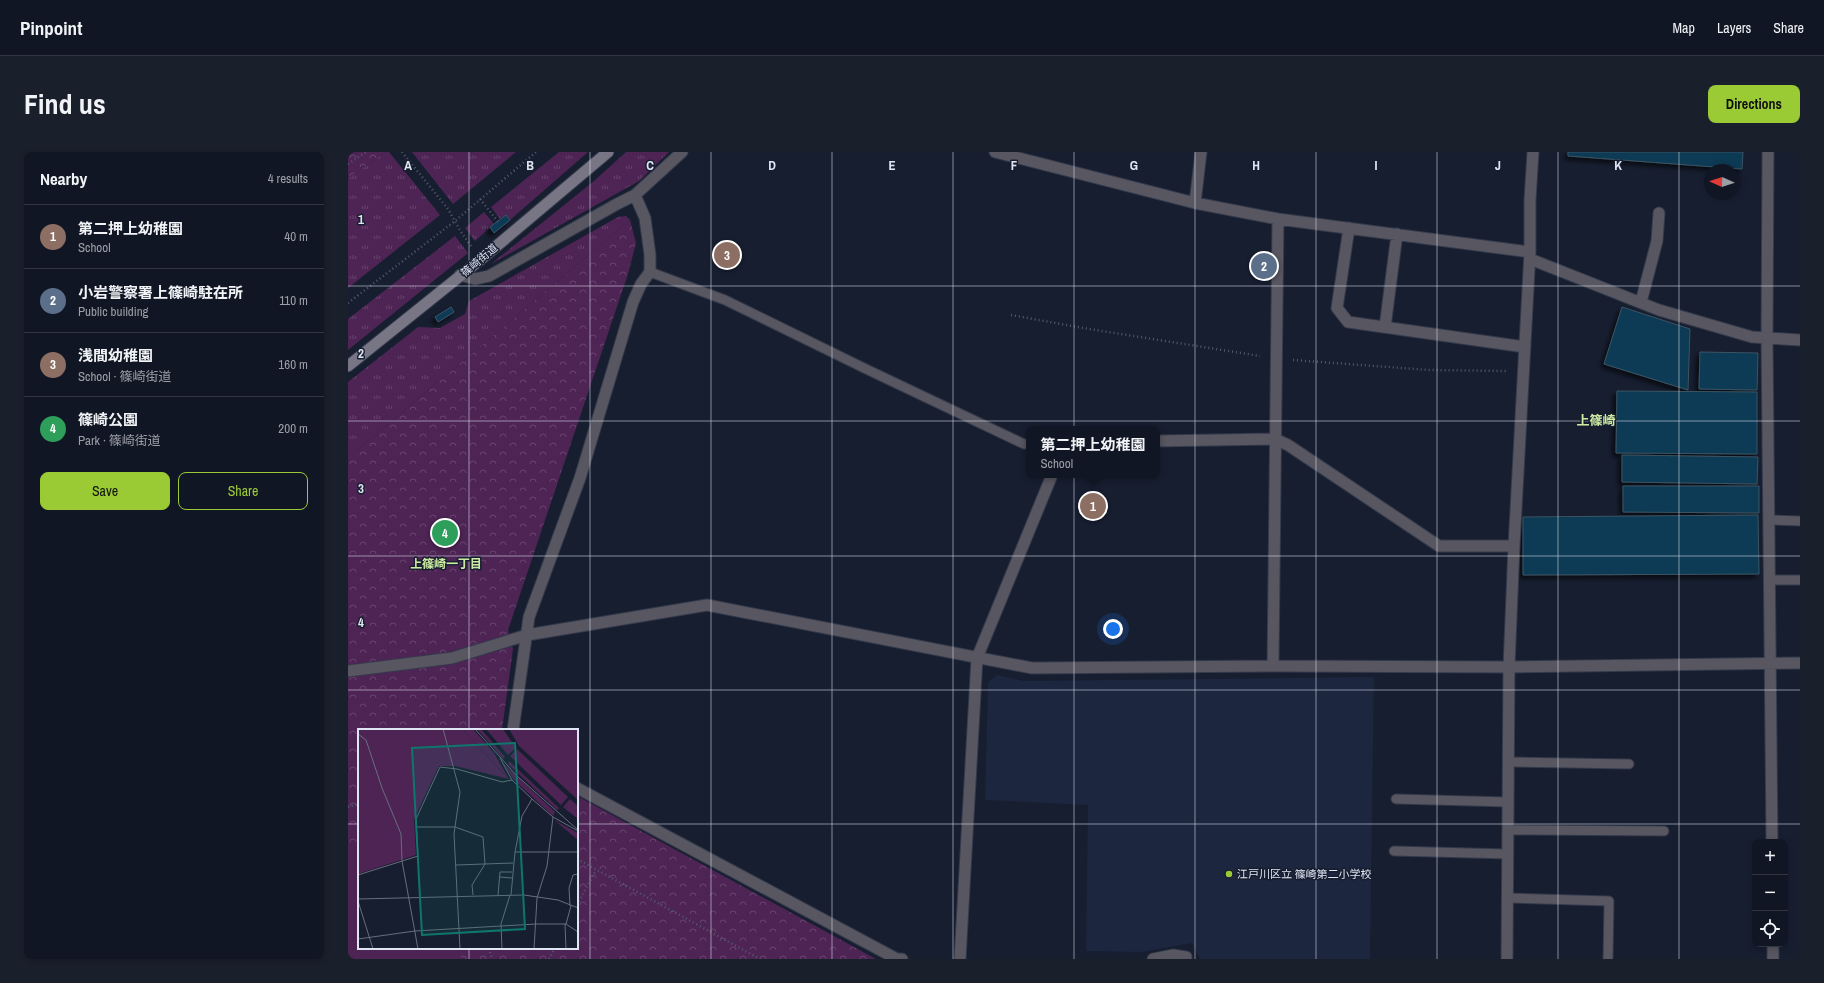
<!DOCTYPE html>
<meta charset="utf-8">
<style>
:root{--surface:#111624;--page:#1a1f2c;--text:#f1f3f6;--muted:#9c9fa6;--line:#303541;--accent:#9acb35}
body{margin:0;font-family:"Archivo Narrow","Noto Sans JP",sans-serif;background:var(--page);color:var(--text)}
.controls{position:absolute;right:12px;bottom:12px;display:grid;overflow:hidden;border-radius:8px;box-shadow:0 2px 6px #0003}
.controls button{width:36px;height:36px;display:grid;place-items:center;padding:0;border:0;border-bottom:1px solid var(--line);background:var(--surface);color:var(--text);font:20px sans-serif}
.compass{position:absolute;left:1356px;top:12px;width:36px;height:36px;border-radius:50%;background:var(--surface);box-shadow:0 2px 6px #0003;rotate:273deg}
.you{position:absolute;left:765px;top:477px;width:14px;height:14px;margin:-10px;border:3px solid #fff;border-radius:50%;background:#1a73e8;box-shadow:0 0 0 6px #1a73e833}
.badge{display:grid;place-items:center;width:26px;height:26px;border-radius:50%;background:var(--accent);color:#fff;font-size:13px;font-weight:700}
.pin{position:absolute;translate:-50% -50%;border:2px solid #fff;box-shadow:0 1px 4px #0006}
.popup{position:absolute;left:678px;top:274px;width:134px;height:52px;box-sizing:border-box;display:grid;place-content:center;border-radius:8px;background:var(--surface);filter:drop-shadow(0 1px 3px #0005);font-size:13px;white-space:nowrap;color:var(--muted)}
.popup b{font-size:15px;color:var(--text)}
.popup::after{content:'';position:absolute;left:50%;top:100%;margin-left:-8px;border:8px solid transparent;border-top-color:var(--surface)}
.list{margin:0;padding:0;list-style:none}
h2{display:flex;justify-content:space-between;align-items:center;height:52px;margin:0;padding:0 16px;font-size:17px}
h2 small{font-size:13px;font-weight:400;color:var(--muted)}
.list li{display:grid;grid-template-columns:26px 1fr auto;gap:12px;align-items:center;box-sizing:border-box;height:64px;padding:0 16px;border-top:1px solid var(--line)}
.list b{display:block;font-size:15px;white-space:nowrap}
.list p{margin:0;font-size:13px;white-space:nowrap;color:var(--muted)}
.list em{font-size:13px;font-style:normal;color:var(--muted)}
.actions{display:flex;gap:8px;padding:12px 16px}
.actions a{flex:1;padding:9px 0;border:1px solid var(--accent);border-radius:8px;text-align:center;font-size:14px;color:var(--accent)}
.actions .main{background:var(--accent);color:#111}
.icon{flex:none;width:22px;height:22px;fill:none;stroke:currentColor;stroke-width:2;stroke-linecap:round;stroke-linejoin:round}
.map{position:relative;flex:none;width:1452px;height:807px;overflow:hidden;border-radius:8px}
header{display:flex;align-items:center;gap:24px;box-sizing:border-box;height:56px;padding:0 20px;background:var(--surface);border-bottom:1px solid var(--line)}
header strong{font-size:19px}
nav{display:flex;gap:22px;margin-inline-start:auto;font-size:14px}
.intro{display:flex;align-items:center;justify-content:space-between;box-sizing:border-box;height:96px;padding:0 24px}
h1{margin:0;font-size:28px}
.button{padding:10px 18px;border-radius:8px;background:var(--accent);color:#111;font-size:14px;font-weight:700}
main{display:flex;gap:24px;padding:0 24px}
aside{flex:1;background:var(--surface);border-radius:8px;box-shadow:0 2px 6px #0003}
.map>svg:first-child{display:block}
.built{fill:#1c263e}
.grass{fill:url(#grass-tufts)}
.forest{fill:url(#forest-crowns)}
.pitch{fill:#4e2455}
.building{fill:#093a54;stroke:#3d5463;filter:url(#shadow)}
.lines{fill:none;stroke-linecap:round;stroke-linejoin:round}
.service-casing{stroke:#333a4b;stroke-width:11}
.minor-casing{stroke:#333a4b;stroke-width:13}
.secondary-casing{stroke:#333a4b;stroke-width:13}
.path{stroke:#535a6b;stroke-width:2.5;stroke-dasharray:1 3;stroke-linecap:butt}
.service{stroke:#585660;stroke-width:9}
.minor{stroke:#585660;stroke-width:11}
.secondary{stroke:#787585;stroke-width:11}
.grid{fill:none;stroke:#dfe5f2;stroke-width:1;stroke-opacity:0.55}
.poi-dot{fill:#9acb35;stroke:#171e30;stroke-width:1.5}
.labels{text-anchor:middle;dominant-baseline:central;stroke-width:3;stroke-linejoin:round;paint-order:stroke}
.street-label{font-size:11px;fill:#dfe5f2;stroke:#171e30}
.poi-label{font-size:11px;fill:#dfe5f2;stroke:#171e30;text-anchor:start}
.neighbourhood-label{font-size:12px;font-weight:bold;fill:#cceaa1;stroke:#171e30}
.quarter-label{font-size:13px;font-weight:bold;fill:#cceaa1;stroke:#171e30}
.inset-road{fill:none;stroke:#676e7e;stroke-width:1}
.view{fill:#0f766e;fill-opacity:0.15;stroke:#0f766e;stroke-width:2}
.inset-edge{fill:none;stroke:#dfe5f2;stroke-width:2}
.grid-label{font-size:13px;text-anchor:middle;font-weight:bold;fill:#dfe5f2;stroke:#171e30;stroke-width:3;stroke-linejoin:round;paint-order:stroke}
</style>
<header>
<strong>Pinpoint</strong>
<nav><a>Map</a><a>Layers</a><a>Share</a></nav>
</header>
<div class="intro"><h1>Find us</h1><a class="button">Directions</a></div>
<main>
<aside>
<h2>Nearby<small>4 results</small></h2>
<ul class="list">
<li><span class="badge" style="background:#8d6e63">1</span><div><b>第二押上幼稚園</b><p>School</p></div><em>40 m</em></li>
<li><span class="badge" style="background:#5c6f8a">2</span><div><b>小岩警察署上篠崎駐在所</b><p>Public building</p></div><em>110 m</em></li>
<li><span class="badge" style="background:#8d6e63">3</span><div><b>浅間幼稚園</b><p>School · 篠崎街道</p></div><em>160 m</em></li>
<li><span class="badge" style="background:#2e9e5b">4</span><div><b>篠崎公園</b><p>Park · 篠崎街道</p></div><em>200 m</em></li>
</ul>
<div class="actions"><a class="main">Save</a><a>Share</a></div>
</aside>
<div class="map">
<svg width="1452" height="807" viewBox="0 0 1452 807">
<defs>
<pattern id="grass-tufts" width="24" height="20" patternUnits="userSpaceOnUse"><rect width="24" height="20" fill="#4e2455"/><path d="M3 7l-1-3M5 7V3M7 7l1-3M15 17l-1-3M17 17v-4M19 17l1-3" fill="none" stroke="#67446e"/></pattern>
<pattern id="forest-crowns" width="20" height="18" patternUnits="userSpaceOnUse"><rect width="20" height="18" fill="#4e2455"/><path d="M2 6a3 3 0 1 1 6 0M12 15a3 3 0 1 1 6 0" fill="none" stroke="#67446e"/></pattern>
<filter id="shadow"><feDropShadow dx="-3.5" dy="3.5" stdDeviation="2" flood-color="#0009"/></filter>
</defs>
<rect width="100%" height="100%" fill="#171e30"/>
<path class="built" d="M649,523L675,529L1026,525L1022,807H852L844,791L793,800L738,799L740,653L637,648L640,530Z"/>
<path class="grass" d="M38,0H41L92,63L0,136V26Z
M64,0H168L105,52Z
M211,0H240L162,68L158,63L152,67L143,55Z
M278,0H321L291,29L143,112L246,29Z
M136,60L146,72L127,89L117,76Z
M278,64L282,68L0,306V230L70,175L92,176L117,162L121,149L270,65Z
M107,84L120,101L0,198V167Z"/>
<path class="forest" d="M0,0H38L0,26Z
M282,68L288,91L280,122L160,478L165,497L154,578H11V796H229V644L528,807H0V306Z"/>
<path class="pitch" d="M11,691V796H110L113,807H0V694Z"/>
<path class="building" d="M1220,0H1395L1394,17L1220,4Z
M158,63L162,68L146,81L142,75Z
M103,155L106,160L90,170L87,165Z
M1274,155L1342,177L1340,238L1256,212Z
M1352,200L1410,201L1409,238L1351,237Z
M1269,239L1409,240V302L1268,301Z
M1274,303L1410,305L1409,332L1274,330Z
M1275,334H1411V361L1275,360Z
M1410,363L1411,422L1175,423V365Z"/>
<g class="lines">
<g class="service-casing">
<path id="service" d="M302,120L377,148L518,217L676,292H681
M1421,368L1452,369
M1422,428H1452
M1161,610L1281,612
M1048,647L1160,650
M1160,678L1316,679
M1046,699L1160,702
M1159,746L1261,749L1260,807"/>
</g>
<g class="minor-casing">
<path id="minor" d="M647,0L847,51L930,67L1182,100
M1420,0L1419,187L1424,690
M847,51L853,0
M1001,76L989,156L1000,170L1177,195
M1182,107L1311,158L1404,185L1452,188
M112,123L127,127L141,124L269,52L287,43L334,0
M1293,150L1309,89L1311,61
M1037,175L1049,82
M809,289L927,287L940,293L1091,394H1166
M925,514L930,67
M0,519L104,506L179,483L359,453L684,516L925,514L1161,515L1452,511
M165,578L181,465L232,326L285,150L293,132L302,120V103L297,66L287,43
M229,636L549,807H554
M1425,792V807
M612,807L629,506L704,323
M805,807L825,803L838,805V807
M1159,807L1161,515L1166,394L1182,100V48L1185,0"/>
</g>
<g class="secondary-casing">
<path id="secondary" d="M0,214L132,108L260,0"/>
</g>
<path class="path" d="M54,0L100,57L113,80L123,94
M0,12L18,0
M132,47L151,71
M0,151L107,69L188,0
M663,163L735,176L912,204
M945,208L1081,218L1159,219
M0,655L11,652
M229,707L412,807
M229,753L248,718
M141,796L144,807
M201,807L207,796"/>
<use href="#service" class="service"/>
<use href="#minor" class="minor"/>
<use href="#secondary" class="secondary"/>
</g>
<path class="grid" d="M121,0V578M242,0V807M363,0V807M484,0V807M605,0V807M726,0V807M847,0V807M968,0V807M1089,0V807M1210,0V807M1331,0V807M0,134H1452M0,269H1452M0,404H1452M0,538H1452M0,672H11M229,672H1452M121,796V807"/>
<circle class="poi-dot" cx="881" cy="722" r="4"/>
<g class="labels">
<g class="street-label">
<text transform="translate(131 108) rotate(-40)">篠崎街道</text>
</g>
<g class="poi-label">
<text x="889" y="722">江戸川区立 篠崎第二小学校</text>
</g>
<g class="neighbourhood-label">
<text x="98" y="412">上篠崎一丁目</text>
</g>
<g class="quarter-label">
<text x="1248" y="268">上篠崎</text>
</g>
</g>
<g transform="translate(10 577)">
<rect width="220" height="220" fill="#171e30"/>
<path d="M104,0H115L136,24L151,50ZM119,0H123L147,28L145,30ZM128,0H145L158,19L150,26ZM159,20L210,68L203,76L152,27ZM151,32L201,79L199,81L150,35ZM144,33L197,83L195,87L156,51ZM212,70L220,77V90L205,78ZM196,91L220,104V111Z" fill="#4e2455"/>
<path d="M0,0H104L151,50L97,37H81L56,90L58,126L0,145Z" fill="#4e2455"/>
<path d="M151,0H220V71L161,17ZM66,12L72,28L49,35L44,19ZM41,20L47,36L24,43L19,27ZM17,55L38,119L35,124L5,134L0,132V61Z" fill="#4e2455"/>
<path class="inset-road" d="M85,0L102,63L96,105L102,220M117,0L158,46L220,101M0,5L8,11L24,59L43,105L44,132L60,220M142,29L154,51L174,70L195,88L220,102M58,98H97L125,108L127,135L114,156L115,166M157,123H220M98,136L155,134M0,146L60,127L58,90L82,38L99,40L144,53L154,51M142,148L154,149M140,166L142,143H154M153,166L157,123L164,87L174,70M0,170L166,166L200,171L220,179M0,172L15,220M212,177L211,159L215,146L220,145M207,195L208,220M208,195L213,177M0,210L57,202L178,195H208L220,203M144,220L143,195L152,166M176,220L179,169L189,137L195,88"/>
<path class="view" d="M157,14L167,200L64,206L54,19Z"/>
<rect width="220" height="220" class="inset-edge"/>
</g>
<g class="grid-label">
<text x="60" y="18">A</text>
<text x="182" y="18">B</text>
<text x="302" y="18">C</text>
<text x="424" y="18">D</text>
<text x="544" y="18">E</text>
<text x="666" y="18">F</text>
<text x="786" y="18">G</text>
<text x="908" y="18">H</text>
<text x="1028" y="18">I</text>
<text x="1150" y="18">J</text>
<text x="1270" y="18">K</text>
<text x="13" y="72">1</text>
<text x="13" y="206">2</text>
<text x="13" y="341">3</text>
<text x="13" y="475">4</text>
</g>
</svg>
<div class="controls">
<button>+</button>
<button>−</button>
<button><svg class="icon" aria-label="locate" viewBox="0 0 24 24"><circle cx="12" cy="12" r="6"/><path d="M12 2v4M12 18v4M2 12h4M18 12h4"/></svg></button>
</div>
<svg class="compass" viewBox="-18 -18 36 36"><path d="M0-13l5 13h-10z" fill="#e53935"/><path d="M0 13l5-13h-10z" fill="#9c9fa6"/></svg>
<div class="you"></div>
<div class="pin badge" style="left:745px;top:354px;background:#8d6e63">1</div>
<div class="popup"><b>第二押上幼稚園</b>School</div>
<div class="pin badge" style="left:916px;top:114px;background:#5c6f8a">2</div>
<div class="pin badge" style="left:379px;top:103px;background:#8d6e63">3</div>
<div class="pin badge" style="left:97px;top:381px;background:#2e9e5b">4</div>
</div>
</main>
